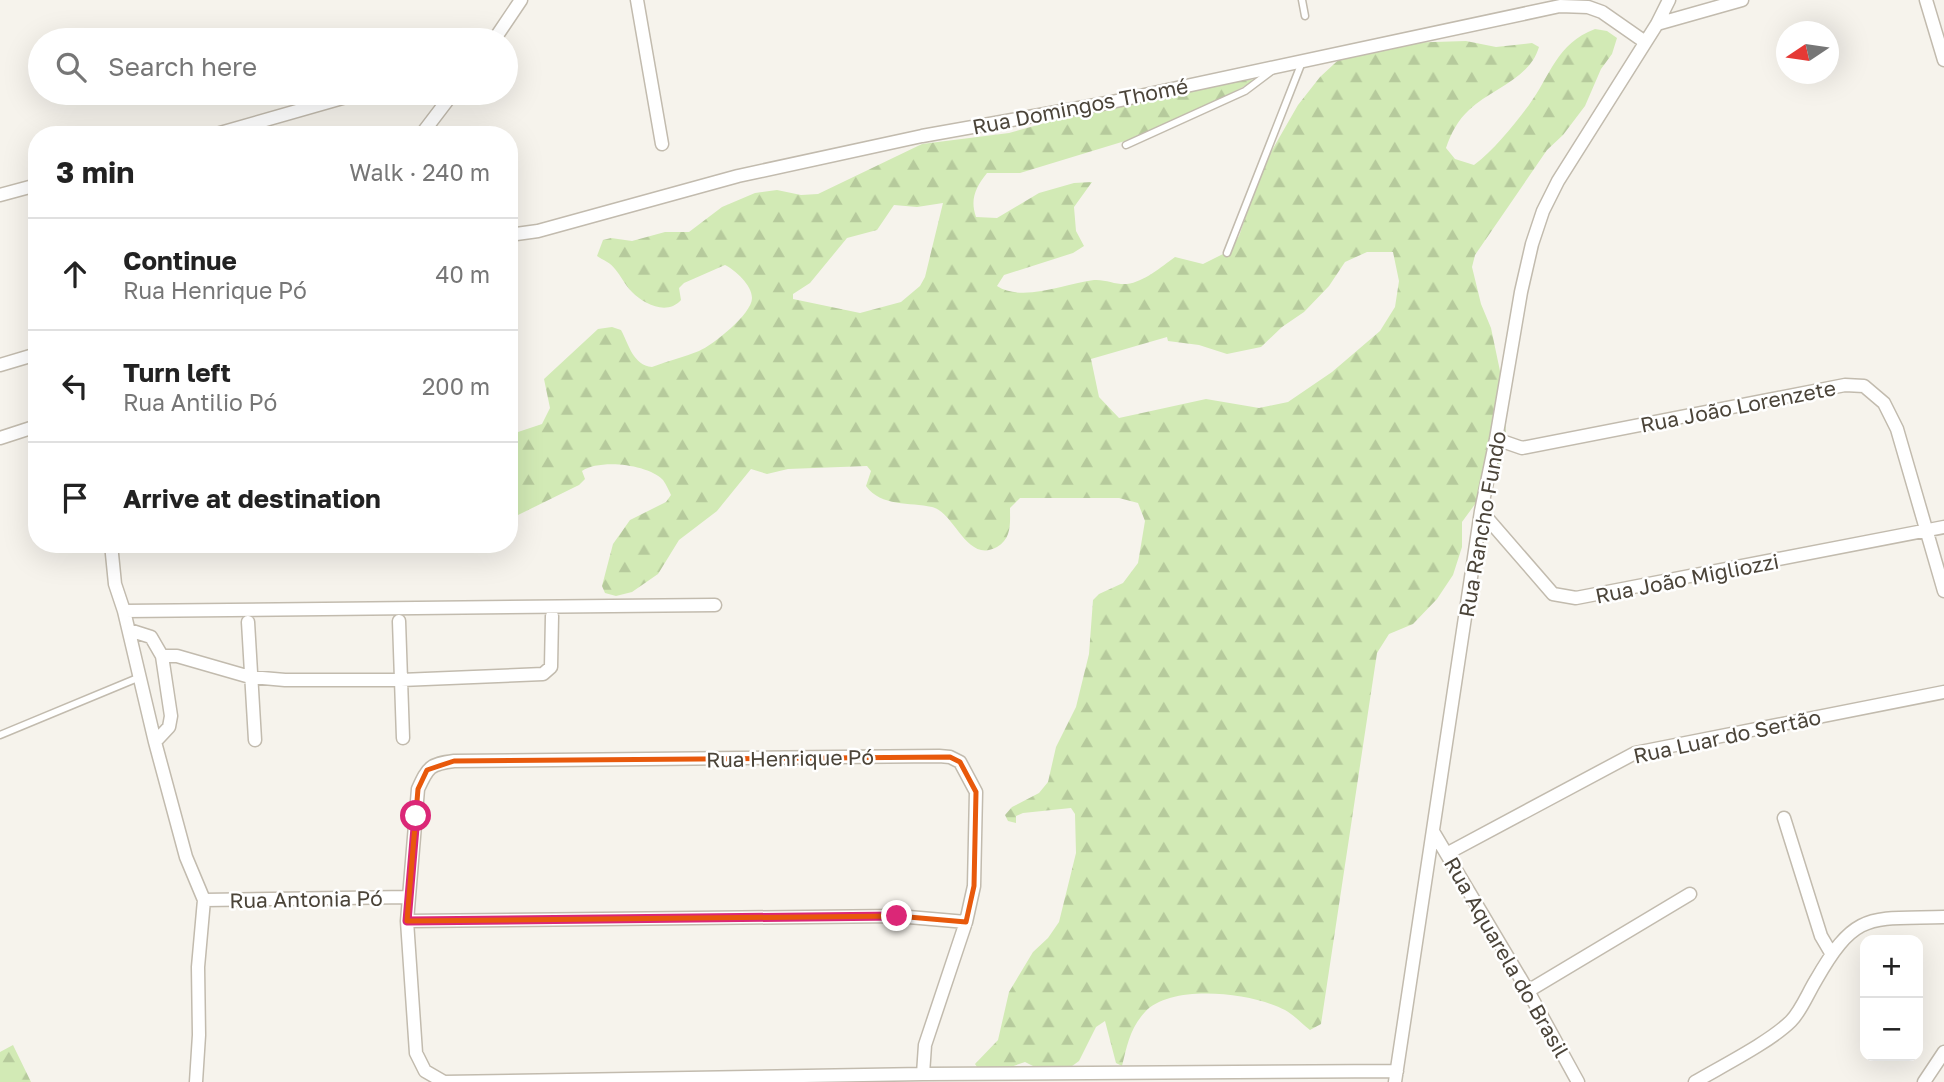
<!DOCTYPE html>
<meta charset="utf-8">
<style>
:root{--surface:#fff;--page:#f6f6f6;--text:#222;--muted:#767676;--line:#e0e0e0}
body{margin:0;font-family:"Golos Text",sans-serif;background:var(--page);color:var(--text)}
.controls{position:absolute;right:21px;bottom:21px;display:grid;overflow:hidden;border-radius:14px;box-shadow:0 7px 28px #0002}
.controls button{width:63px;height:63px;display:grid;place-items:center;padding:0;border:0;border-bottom:2px solid var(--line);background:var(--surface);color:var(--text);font:35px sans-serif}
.compass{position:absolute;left:1776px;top:21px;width:63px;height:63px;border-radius:50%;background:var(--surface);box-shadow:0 7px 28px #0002;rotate:257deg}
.stop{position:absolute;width:21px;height:21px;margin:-16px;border:5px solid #db2777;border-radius:50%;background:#fff}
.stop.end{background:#db2777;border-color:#fff;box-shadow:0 2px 7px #0008}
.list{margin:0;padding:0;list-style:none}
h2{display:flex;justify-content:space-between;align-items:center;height:91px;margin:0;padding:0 28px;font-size:30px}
h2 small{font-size:23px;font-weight:400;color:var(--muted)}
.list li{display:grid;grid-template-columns:46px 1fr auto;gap:21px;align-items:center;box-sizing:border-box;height:112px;padding:0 28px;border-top:2px solid var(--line)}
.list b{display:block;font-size:26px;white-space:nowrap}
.list p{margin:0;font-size:23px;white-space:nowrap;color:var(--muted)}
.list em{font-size:23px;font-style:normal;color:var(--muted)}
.icon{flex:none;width:38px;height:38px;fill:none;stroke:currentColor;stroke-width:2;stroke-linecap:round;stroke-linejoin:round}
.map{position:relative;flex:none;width:1944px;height:1082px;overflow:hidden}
.search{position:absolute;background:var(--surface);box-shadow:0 7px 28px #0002;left:28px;top:28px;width:490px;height:77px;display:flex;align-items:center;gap:18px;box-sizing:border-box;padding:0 24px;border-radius:38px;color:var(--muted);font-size:26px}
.panel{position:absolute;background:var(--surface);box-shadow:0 7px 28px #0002;left:28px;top:126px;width:490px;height:427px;border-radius:28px}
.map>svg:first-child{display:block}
.forest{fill:url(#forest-firs);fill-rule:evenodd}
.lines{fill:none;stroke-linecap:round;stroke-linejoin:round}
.lane-casing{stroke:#c2bbae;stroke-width:9}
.street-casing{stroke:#c2bbae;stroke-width:15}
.lane{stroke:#fff;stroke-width:6}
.street{stroke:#fff;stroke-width:12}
.route{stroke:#db2777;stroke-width:9}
.marked{fill:none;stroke:#e8590c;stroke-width:5;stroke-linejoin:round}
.labels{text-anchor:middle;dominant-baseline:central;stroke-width:5;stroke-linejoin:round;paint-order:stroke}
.street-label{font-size:21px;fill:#4b4439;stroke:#fff}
</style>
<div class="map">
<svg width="1944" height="1082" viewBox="0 0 1944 1082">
<defs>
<pattern id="forest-firs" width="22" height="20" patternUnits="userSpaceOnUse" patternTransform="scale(1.75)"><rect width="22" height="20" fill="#d2eab5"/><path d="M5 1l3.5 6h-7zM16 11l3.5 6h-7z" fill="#b6ca9c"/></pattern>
</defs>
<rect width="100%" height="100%" fill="#f6f3ec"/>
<path class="forest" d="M1595,29L1607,31L1617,38L1612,54L1601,69L1585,106L1563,135L1547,150L1475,255L1472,267L1481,304L1491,328L1505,395L1506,446L1497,474L1462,522V547L1453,575L1437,599L1413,624L1389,634L1377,653L1321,1024L1310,1030C1302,1024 1294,1015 1285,1010C1253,993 1172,983 1145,1012C1130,1028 1127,1046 1122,1066L1116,1063L1105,1021L1096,1027L1079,1061L1068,1069L1047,1073L1025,1062L999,1071L981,1073L975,1064L998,1040L1009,992L1033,952L1048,938L1059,922L1076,853L1075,814L1071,808L1023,813L1016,816V823L1008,821L1005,815L1012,807L1039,793L1048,782L1056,747L1076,707L1089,654L1093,600L1099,594L1123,583L1138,563L1145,521L1138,503L1119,498H1020L1010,508C1010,523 1012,538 997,547C966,564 955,512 932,507C910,502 881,507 866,486L871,471L867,466L788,469L767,474L751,469L717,511L679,540L658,574L632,592L616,596L605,593L602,586L613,544L630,520L666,502L671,495C669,491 666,484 663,480C647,464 600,459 582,471L585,479L579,485L516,516H509V435L542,424L550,408L544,379L598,329L612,327L621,330C629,345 633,365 652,367C668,361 684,357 699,351C713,345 752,314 752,298C752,285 735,270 725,265L684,283L679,288L681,300C667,316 644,304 632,292C625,285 621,276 615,269C611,263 603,260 597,256L603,240L611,238L632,241L665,232H689L722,207L755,193L777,190L801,195L818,194L922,144L1009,133L1088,111L1228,82L1258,79L1201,109L1125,141L1020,173H987C975,188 970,200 976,217L997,218L1039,193L1074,183L1092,182L1074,207L1076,231L1084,246L1073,253L1004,275L997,286C1023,303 1066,283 1094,280C1105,279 1116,285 1127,284C1144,282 1161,267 1175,257L1203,264L1229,251L1239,236L1263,166L1298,105L1320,77L1347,52L1402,43L1466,41L1496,47L1532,43L1539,47C1529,80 1492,88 1469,110C1458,120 1451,133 1446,148L1455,159L1474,165C1495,149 1513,126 1529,105C1551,75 1556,44 1595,29ZM943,203L925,277L920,286L901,302L860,313L793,299V294L810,283L847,238L877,230L894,205L917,207ZM1367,252H1393L1399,281L1395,307L1380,331L1332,372L1288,402L1259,408L1206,399L1119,418L1099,397L1091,359L1167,337L1168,341L1199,345L1227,354L1261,347L1282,327L1304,312L1329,286L1345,262Z
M13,1045L31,1082H0V1052Z"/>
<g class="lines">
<g class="lane-casing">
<path id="lane" d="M1302,0L1305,16
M1126,145L1245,91L1273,70
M1227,253L1302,62
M0,735L140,677"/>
</g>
<g class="street-casing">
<path id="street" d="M637,0L662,144
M1926,0L1944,60
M1657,24L1742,0
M494,40L521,0
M213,135L360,93
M421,135L453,93
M0,195L37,185
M509,235L538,231L738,176L922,136L1107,103L1560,6L1588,7L1602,12L1645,42
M0,365L37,354
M0,438L37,426
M1496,439L1522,448L1845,385L1864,386L1884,403L1897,429L1944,591
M1481,511L1553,594L1576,598L1944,527
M111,544L115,584L124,611L155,742L186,857L204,900L198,967L199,1035L196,1082
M124,611L715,605
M399,621L403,738
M248,622L255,740
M129,630L151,637L162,656L171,716L169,727L155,742
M162,656H177L250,677L285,680H401L543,674L551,667L552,616
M1784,818L1821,936L1831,953
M1434,833L1528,991L1578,1082
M1448,853L1635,753L1944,692
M204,900L409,897
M407,921L897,916L966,922
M1528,991L1690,894
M923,1074L925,1045L966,922L974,886L976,792L960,762L950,757L939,756L454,761C430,764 428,767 418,789L407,921L416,1053L425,1071L444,1082L923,1074L1397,1071
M1395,1082L1481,511L1496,439L1521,292L1532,244L1543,211L1558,181L1657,24L1669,0
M1695,1082C1722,1066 1770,1042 1791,1021C1801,1011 1808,993 1816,980C1856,910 1870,919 1944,917
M1924,1082L1944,1052"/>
</g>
<use href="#lane" class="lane"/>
<use href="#street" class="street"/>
</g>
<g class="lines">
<path class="route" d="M416,816L407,921L897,916"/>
</g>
<path class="marked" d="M950,757L960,762L976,792L974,886L966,922L897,916L407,921L418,789L427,770L454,761Z"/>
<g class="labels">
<g class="street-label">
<text transform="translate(1080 106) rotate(-11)">Rua Domingos Thomé</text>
<text transform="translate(1738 406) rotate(-11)">Rua João Lorenzete</text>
<text transform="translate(1482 524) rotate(-80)">Rua Rancho Fundo</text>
<text transform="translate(1687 578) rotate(-11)">Rua João Migliozzi</text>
<text transform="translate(1727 736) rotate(-12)">Rua Luar do Sertão</text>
<text transform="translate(790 758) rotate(-1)">Rua Henrique Pó</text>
<text transform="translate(306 899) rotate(-1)">Rua Antonia Pó</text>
<text transform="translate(1507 957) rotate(60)">Rua Aquarela do Brasil</text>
</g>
</g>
</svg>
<div class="controls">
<button>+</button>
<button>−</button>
</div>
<svg class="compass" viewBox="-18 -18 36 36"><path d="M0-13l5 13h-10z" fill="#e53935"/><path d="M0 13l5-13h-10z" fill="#767676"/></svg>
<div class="stop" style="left:416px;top:816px"></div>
<div class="stop end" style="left:897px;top:916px"></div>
<div class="search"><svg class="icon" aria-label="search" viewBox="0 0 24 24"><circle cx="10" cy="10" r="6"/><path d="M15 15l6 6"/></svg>Search here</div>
<section class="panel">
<h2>3 min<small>Walk · 240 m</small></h2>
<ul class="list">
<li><svg class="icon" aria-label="ahead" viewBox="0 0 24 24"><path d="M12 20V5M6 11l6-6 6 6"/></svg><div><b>Continue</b><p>Rua Henrique Pó</p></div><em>40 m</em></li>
<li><svg class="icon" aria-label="left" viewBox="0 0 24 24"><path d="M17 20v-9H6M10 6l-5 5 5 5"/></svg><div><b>Turn left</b><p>Rua Antilio Pó</p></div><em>200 m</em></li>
<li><svg class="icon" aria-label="arrive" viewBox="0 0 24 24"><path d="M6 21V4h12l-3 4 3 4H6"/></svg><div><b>Arrive at destination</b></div></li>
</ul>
</section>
</div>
